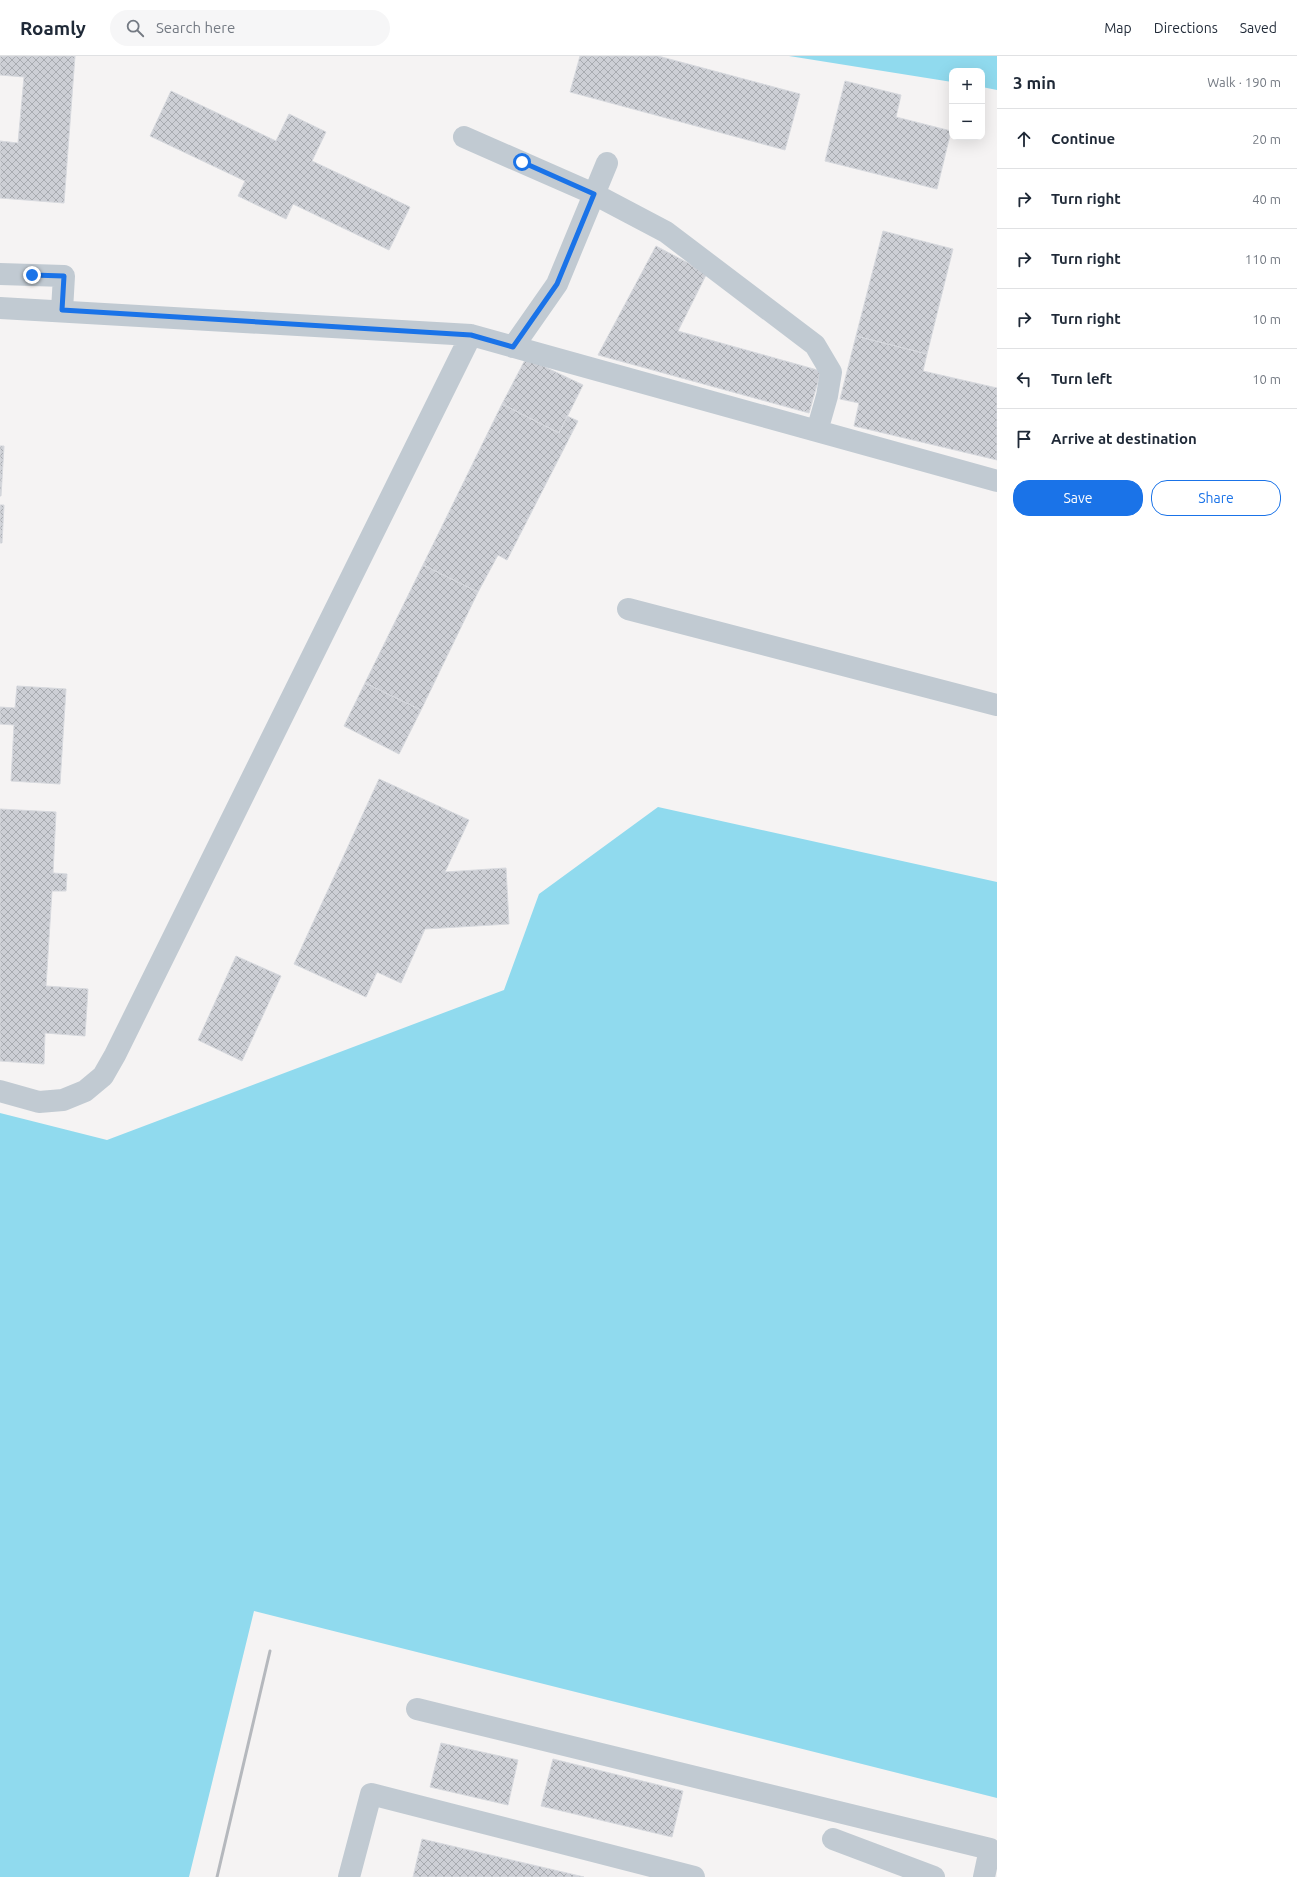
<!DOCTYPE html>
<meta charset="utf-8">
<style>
:root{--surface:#fff;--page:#f6f6f7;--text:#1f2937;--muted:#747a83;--line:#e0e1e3;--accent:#1a73e8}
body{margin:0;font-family:Ubuntu,sans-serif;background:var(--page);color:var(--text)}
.controls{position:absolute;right:12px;top:12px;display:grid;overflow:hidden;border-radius:8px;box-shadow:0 4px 16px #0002}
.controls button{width:36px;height:36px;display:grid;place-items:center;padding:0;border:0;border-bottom:1px solid var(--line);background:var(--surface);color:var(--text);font:20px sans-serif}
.stop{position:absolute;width:12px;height:12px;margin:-9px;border:3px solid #1a73e8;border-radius:50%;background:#fff}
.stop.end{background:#1a73e8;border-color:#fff;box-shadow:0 1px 4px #0008}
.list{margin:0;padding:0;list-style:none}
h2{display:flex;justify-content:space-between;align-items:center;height:52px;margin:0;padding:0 16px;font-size:17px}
h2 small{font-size:13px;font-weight:400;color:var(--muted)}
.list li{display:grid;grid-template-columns:26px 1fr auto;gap:12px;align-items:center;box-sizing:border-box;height:60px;padding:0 16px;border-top:1px solid var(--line)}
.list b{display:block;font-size:15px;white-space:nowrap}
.list em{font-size:13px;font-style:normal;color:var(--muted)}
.actions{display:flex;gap:8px;padding:12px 16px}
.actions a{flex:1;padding:9px 0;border:1px solid var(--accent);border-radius:16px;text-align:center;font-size:14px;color:var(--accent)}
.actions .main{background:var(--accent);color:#fff}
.icon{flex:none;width:22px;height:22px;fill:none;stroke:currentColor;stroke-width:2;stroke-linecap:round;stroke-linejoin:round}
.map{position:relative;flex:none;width:997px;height:1821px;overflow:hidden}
header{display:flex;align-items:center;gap:24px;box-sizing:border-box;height:56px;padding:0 20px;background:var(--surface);border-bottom:1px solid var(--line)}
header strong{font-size:19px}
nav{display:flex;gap:22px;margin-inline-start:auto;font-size:14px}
.search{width:280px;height:36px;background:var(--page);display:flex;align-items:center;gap:10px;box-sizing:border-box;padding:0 14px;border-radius:22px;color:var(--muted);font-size:15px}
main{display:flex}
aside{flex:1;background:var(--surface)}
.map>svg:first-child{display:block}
.water{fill:#90daee}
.building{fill:url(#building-cross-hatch);stroke:#d7d9de}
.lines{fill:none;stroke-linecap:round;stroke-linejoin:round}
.minor{stroke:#c1cad2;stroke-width:22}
.rail{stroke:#b5b8bd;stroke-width:3}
.route{stroke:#1a73e8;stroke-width:5}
</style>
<header>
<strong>Roamly</strong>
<div class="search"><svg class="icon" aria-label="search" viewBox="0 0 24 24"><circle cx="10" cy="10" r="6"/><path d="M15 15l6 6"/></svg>Search here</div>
<nav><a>Map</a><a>Directions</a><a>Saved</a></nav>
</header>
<main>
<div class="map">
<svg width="997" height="1821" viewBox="0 0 997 1821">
<defs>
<pattern id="building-cross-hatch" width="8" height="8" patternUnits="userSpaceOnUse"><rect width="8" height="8" fill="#cdcfd5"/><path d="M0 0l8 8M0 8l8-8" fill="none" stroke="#a8abb0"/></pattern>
</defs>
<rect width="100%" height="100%" fill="#f5f3f3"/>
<path class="water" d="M789,0H997V34L982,31V15H952V26Z
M658,751L997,826V1742L254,1555L189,1821H0V1057L107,1084L504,934L539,838Z"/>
<path class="building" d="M0,0H75L64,147L0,142V85L18,87L24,21L0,19Z
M580,0H658L800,38L785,94L570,36Z
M845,25L901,39L896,61L951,75L937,133L825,105Z
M171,35L276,85L289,58L326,76L312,105L410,151L389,194L293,148L286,163L238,140L245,125L150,80Z
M883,175L953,193L927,298L856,280Z
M656,190L707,217L678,275L821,315L809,357L598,299Z
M856,280L927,298L923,315L997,332V404L854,370L859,347L840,343Z
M526,302L583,329L559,377L502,348Z
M502,348L559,377L567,360L578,365L507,504L498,499L478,536L423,509Z
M0,390H4L1,440H0Z
M0,449H4L2,487H0Z
M423,509L478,536L421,654L365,627Z
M365,627L421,654L399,698L344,670Z
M17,630L66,633L60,728L11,725L14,669L0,668V651L15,652Z
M379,723L469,764L445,816L506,812L509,868L425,873L401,927L377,916L366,941L294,908Z
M0,753L56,756L53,817L67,818L66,835H52L46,930L88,933L85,980L45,977L44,1008L0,1005Z
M236,900L281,920L242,1005L198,984Z
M441,1687L518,1704L508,1749L430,1731Z
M553,1703L683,1735L672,1781L541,1750Z
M422,1783L584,1821H413Z"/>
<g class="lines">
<path class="minor" d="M464,81L594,138L666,176L815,289L831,316L827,340L817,375
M0,218L64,220L62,254
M0,252L471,279L997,425
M513,291L557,228L607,107
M628,553L997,649
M0,1035L39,1046L63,1044L85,1035L103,1020L115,999L471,279
M417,1653L990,1793L984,1821
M833,1783L934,1821
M349,1821L371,1738L694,1821"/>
<path class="rail" d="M217,1821L270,1595"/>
</g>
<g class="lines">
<path class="route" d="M32,219L64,220L62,254L471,279L513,291L557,228L594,138L522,106"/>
</g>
</svg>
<div class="controls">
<button>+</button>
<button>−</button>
</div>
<div class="stop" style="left:522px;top:106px"></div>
<div class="stop end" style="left:32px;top:219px"></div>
</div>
<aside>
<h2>3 min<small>Walk · 190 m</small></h2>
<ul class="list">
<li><svg class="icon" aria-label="ahead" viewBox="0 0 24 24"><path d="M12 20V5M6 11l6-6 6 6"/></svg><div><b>Continue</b></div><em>20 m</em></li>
<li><svg class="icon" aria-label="right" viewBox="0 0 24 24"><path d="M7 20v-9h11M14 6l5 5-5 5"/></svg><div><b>Turn right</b></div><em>40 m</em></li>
<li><svg class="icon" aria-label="right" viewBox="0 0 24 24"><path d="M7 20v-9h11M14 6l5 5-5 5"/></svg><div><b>Turn right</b></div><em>110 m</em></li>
<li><svg class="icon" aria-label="right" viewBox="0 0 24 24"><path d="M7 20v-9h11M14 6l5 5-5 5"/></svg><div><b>Turn right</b></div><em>10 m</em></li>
<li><svg class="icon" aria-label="left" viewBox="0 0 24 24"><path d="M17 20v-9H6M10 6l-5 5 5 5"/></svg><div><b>Turn left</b></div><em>10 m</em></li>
<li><svg class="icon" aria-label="arrive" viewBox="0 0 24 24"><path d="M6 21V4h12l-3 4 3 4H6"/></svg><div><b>Arrive at destination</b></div></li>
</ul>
<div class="actions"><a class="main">Save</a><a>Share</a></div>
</aside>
</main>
